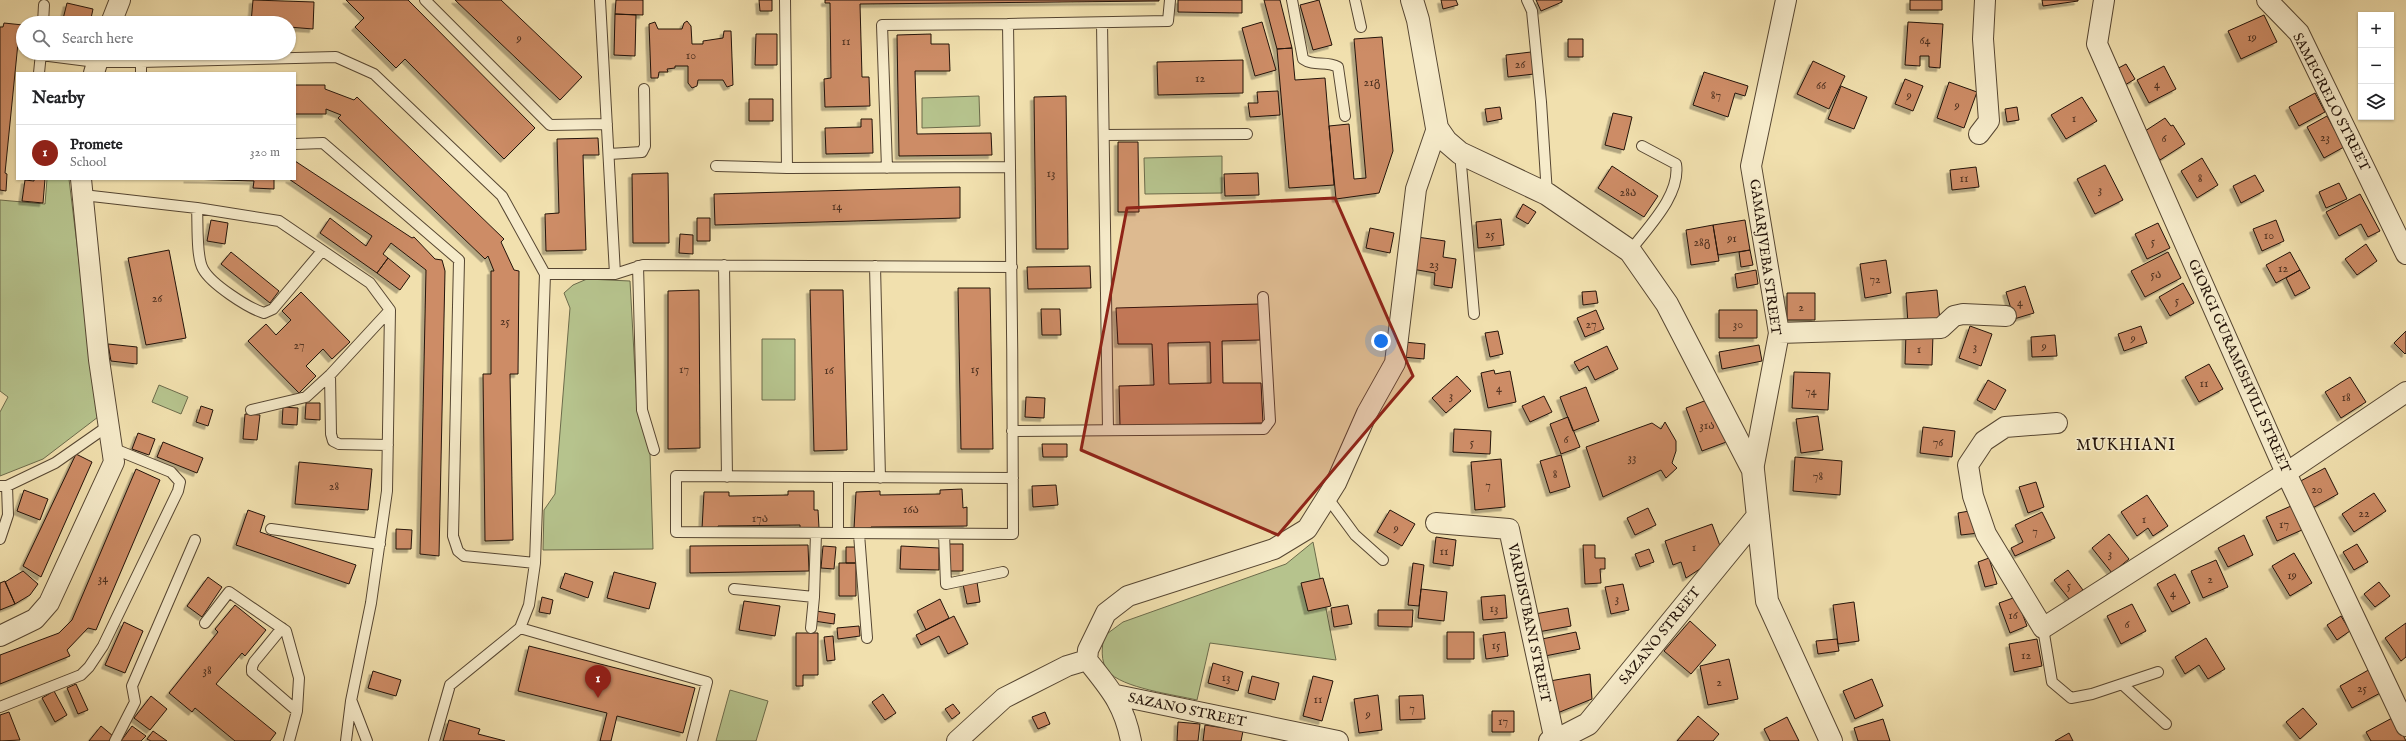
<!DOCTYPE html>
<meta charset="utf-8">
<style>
:root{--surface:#fff;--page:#f6f6f6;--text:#202124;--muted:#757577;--line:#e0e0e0;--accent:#8f2418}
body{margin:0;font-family:"IM FELL English","Noto Serif Georgian",serif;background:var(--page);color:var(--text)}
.controls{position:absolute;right:12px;top:12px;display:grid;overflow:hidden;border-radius:0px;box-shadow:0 1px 3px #0004}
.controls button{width:36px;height:36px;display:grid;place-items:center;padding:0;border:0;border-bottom:1px solid var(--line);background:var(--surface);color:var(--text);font:20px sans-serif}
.you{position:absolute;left:1381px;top:341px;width:14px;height:14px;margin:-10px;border:3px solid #fff;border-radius:50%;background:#1a73e8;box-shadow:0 0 0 6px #1a73e833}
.badge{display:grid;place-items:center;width:26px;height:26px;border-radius:50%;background:var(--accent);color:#fff;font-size:13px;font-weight:700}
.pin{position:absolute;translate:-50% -33px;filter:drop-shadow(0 1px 2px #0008)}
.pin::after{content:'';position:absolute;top:21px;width:14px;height:12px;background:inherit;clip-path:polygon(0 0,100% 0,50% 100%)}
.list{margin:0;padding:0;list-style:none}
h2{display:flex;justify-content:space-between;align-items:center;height:52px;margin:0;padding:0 16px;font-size:17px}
h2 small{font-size:13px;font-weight:400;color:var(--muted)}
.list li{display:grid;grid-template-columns:26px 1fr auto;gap:12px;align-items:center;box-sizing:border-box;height:56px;padding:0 16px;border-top:1px solid var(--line)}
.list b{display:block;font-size:15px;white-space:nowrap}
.list p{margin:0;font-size:13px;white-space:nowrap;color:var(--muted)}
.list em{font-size:13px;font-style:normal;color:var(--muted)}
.icon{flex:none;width:22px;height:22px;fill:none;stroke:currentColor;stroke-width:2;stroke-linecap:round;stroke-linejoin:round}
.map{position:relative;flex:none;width:2406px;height:741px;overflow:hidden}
.search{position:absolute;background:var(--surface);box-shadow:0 1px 3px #0004;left:16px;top:16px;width:280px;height:44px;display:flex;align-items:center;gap:10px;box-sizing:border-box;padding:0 14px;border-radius:22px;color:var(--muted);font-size:15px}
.panel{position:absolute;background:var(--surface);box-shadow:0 1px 3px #0004;left:16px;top:72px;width:280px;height:108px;border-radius:0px}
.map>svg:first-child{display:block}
.green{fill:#b6c38d;stroke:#6c6b4b}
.building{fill:#cd8c66;stroke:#231309;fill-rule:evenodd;filter:url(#shadow)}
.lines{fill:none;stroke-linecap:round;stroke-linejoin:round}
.service-casing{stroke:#564632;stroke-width:12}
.minor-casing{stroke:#564632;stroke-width:22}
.tertiary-casing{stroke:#564632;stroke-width:24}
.service{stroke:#f6ebca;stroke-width:10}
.minor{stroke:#f6ebca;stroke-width:20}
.tertiary{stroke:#f6ebca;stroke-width:22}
.marked{fill:#8f2418;fill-opacity:0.2;stroke:#8f2418;stroke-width:3;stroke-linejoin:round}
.labels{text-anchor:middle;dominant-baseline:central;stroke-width:3;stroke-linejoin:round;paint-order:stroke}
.number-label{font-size:12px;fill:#4e3120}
.street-label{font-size:14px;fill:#231309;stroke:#f6ebca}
.quarter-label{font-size:16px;letter-spacing:1px;fill:#231309;stroke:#f6ebca}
</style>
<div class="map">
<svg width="2406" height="741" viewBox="0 0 2406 741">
<defs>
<filter id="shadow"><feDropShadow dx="-3.5" dy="3.5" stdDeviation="0" flood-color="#0004"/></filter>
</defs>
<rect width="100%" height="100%" fill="#f1e0ae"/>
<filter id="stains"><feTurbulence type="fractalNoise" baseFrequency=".005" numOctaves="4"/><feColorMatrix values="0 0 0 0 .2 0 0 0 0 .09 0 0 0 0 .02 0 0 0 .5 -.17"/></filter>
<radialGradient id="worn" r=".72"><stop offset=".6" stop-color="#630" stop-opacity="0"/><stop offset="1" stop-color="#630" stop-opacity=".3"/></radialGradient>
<path class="green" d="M979,96L980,126L922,128V98Z
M1222,156V193L1145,194L1144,158Z
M47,179H69L98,417L43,459L0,476V412L8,397L0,391V200L45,204Z
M587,279L630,281L637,408L650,453L653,549L543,550L544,510L555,494L570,308L564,293L573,285Z
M762,339H795V400H762Z
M159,385L188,397L181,414L152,402Z
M1313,542L1336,660L1210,643L1197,700C1176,695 1121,688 1108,671C1100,662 1102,646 1104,636L1123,622L1286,564Z
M730,690L768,701L756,741H716Z"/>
<path class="building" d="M253,0L314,2L313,29L289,27V23H251Z
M346,0H408L535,128L504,159L405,59L396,68L355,27L364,18Z
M455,0H501L582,77L560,100Z
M616,0H643V15L615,14Z
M759,0H772V11H760Z
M825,0H1159V1L860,4L862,77H869L870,106L825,107L824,79L831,78L830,3H825Z
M1178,0H1242V13L1178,12Z
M1264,0H1280L1292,48L1277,49Z
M1319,0L1332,45L1313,50L1300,5Z
M1441,0H1456L1458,5L1443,9Z
M1536,0H1562V2L1541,11Z
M1910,0H1942V10H1910Z
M2042,0H2078V1L2043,6Z
M67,3L93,9L90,23H62Z
M615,14L636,15L635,56L614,55Z
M2264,15L2277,42L2241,59L2228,31Z
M221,21V23H176V22Z
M687,21L691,26L692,44H703V41L723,38L724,31H731L733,85L727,87L723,80H698L697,86L692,88L688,83V66H675V68L667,69L668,72H659L658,78H651L649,24L655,22L658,29H682L684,23Z
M1262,22L1276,70L1255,76L1242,28Z
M1908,22L1943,24L1940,68L1929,67V56H1920V66L1905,65Z
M4,23L23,25L22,44L18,43L5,173L7,174L6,191L0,190V27H3Z
M756,34H777V65H755Z
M931,34V44H949L950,71H915L917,134L991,133L992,155L899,156L897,35Z
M1382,37L1393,151L1379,193L1336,199L1329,126L1349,124L1354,179L1366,178L1354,39Z
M1568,39H1583V57H1568Z
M1292,48L1295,80L1325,78L1334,185L1289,188L1277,49Z
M1531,52L1534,74L1508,77L1506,55Z
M1243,60V93L1158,95L1157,62Z
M1813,61L1845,76L1829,109L1797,94Z
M2126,64L2135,79L2120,88L2111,72Z
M2164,66L2176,89L2149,103L2137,80Z
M1704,72L1748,86L1745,96L1735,93L1728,117L1693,105Z
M1905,79L1923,86L1913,111L1895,104Z
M1949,82L1977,92L1964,128L1937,118Z
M295,85H325V89L354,100L357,97L504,239L501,242L514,270L519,271L518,374H510L513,540L485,541L483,374H491V271H494L488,256L485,259L338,118L341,115L326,109V114H295Z
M1841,86L1867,97L1854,129L1828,119Z
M1278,91L1280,115L1250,117L1248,103H1258L1257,92Z
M2315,93L2325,112L2299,126L2289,107Z
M1066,96L1068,249H1036L1034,97Z
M2082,97L2097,121L2066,139L2051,115Z
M749,99H773V121H749Z
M1500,107L1502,119L1487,122L1485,109Z
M2017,107L2019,120L2007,122L2005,109Z
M1613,113L1632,117L1624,150L1605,145Z
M2327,116L2344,147L2324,158L2307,127Z
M2165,118L2171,126L2173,125L2185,144L2160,160L2142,133Z
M861,119H872L873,153L826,154L825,128L861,127Z
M598,138L599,155H583L586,250L546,251L545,214L559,213L557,139Z
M1118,142H1138L1139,212H1118Z
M2202,158L2218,185L2197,198L2181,171Z
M295,161L412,238L414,237L435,259L442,260L445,271L439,556L420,554L426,270L391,243L383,254L388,258L377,273L320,233L330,218L366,246L372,236L289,179H295Z
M2105,165L2123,200L2095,214L2077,179Z
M1612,166L1658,196L1644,217L1598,188Z
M1976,167L1979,187L1952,190L1950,170Z
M668,173L669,243H633L632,174Z
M1258,173L1259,195L1225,196L1224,174Z
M2255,175L2264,191L2241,203L2233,186Z
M34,179H45L43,203L22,201L25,180L34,181Z
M187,179H274V189L253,188L254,181Z
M2339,183L2347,199L2326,208L2319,192Z
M960,187V218L715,225L714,194Z
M2360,194L2380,231L2368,237L2361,224L2339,236L2326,212Z
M1523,204L1536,212L1528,224L1516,217Z
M697,218H710V241H697Z
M1501,219L1504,245L1478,248L1476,222Z
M211,220L228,223L225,244L207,241Z
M1745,220L1750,250L1718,255L1713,225Z
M2276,220L2284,241L2262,251L2253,229Z
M2158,223L2170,248L2147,259L2135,234Z
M1713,225L1719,261L1691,265L1686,230Z
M1370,228L1394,233L1390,253L1366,248Z
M680,234L693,235V254L679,253Z
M1417,237L1445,241L1443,257L1456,259L1452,288L1434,285L1435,273L1412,269Z
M2366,244L2377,261L2357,275L2345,259Z
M169,250L186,338L146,345L128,258Z
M1750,250L1753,265L1741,267L1739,252Z
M231,252L279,291L270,303L221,264Z
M2168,252L2181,278L2145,297L2131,271Z
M2290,252L2300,270L2276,283L2266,265Z
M388,258L410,276L400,290L377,273Z
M1886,260L1891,293L1865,298L1860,264Z
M1090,266L1091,288L1028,289L1027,267Z
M1756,270L1758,284L1737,288L1735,274Z
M2300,270L2310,288L2295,296L2286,278Z
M2183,283L2194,303L2170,316L2159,297Z
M2025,286L2034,313L2014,319L2006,292Z
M958,288H990L993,449H961Z
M699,290L700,448L668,449V291Z
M810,290H843L847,450L814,451Z
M1937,290L1940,321L1908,324L1906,293Z
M1596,291L1598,303L1583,305L1582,292Z
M301,292L350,342L332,359L323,349L306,366L316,376L299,393L248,341L266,324L276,335L291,320L282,311Z
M1787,293H1815V320H1787Z
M1259,304L1260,340L1222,341L1223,383H1261L1263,423L1120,426L1119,386L1154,385L1152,344H1118L1116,308ZM1210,342L1211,383L1169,384L1168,343Z
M1041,309H1060L1061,335H1042Z
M1596,310L1604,329L1585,337L1577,318Z
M1719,310H1757V338H1719Z
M1970,326L1992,334L1981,366L1959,358Z
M2141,326L2147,343L2124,351L2118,334Z
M1498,331L1503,354L1490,357L1485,333Z
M2406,331V353L2405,354L2394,343Z
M1906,333L1933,334L1932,365L1905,364Z
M2055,335L2057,356L2032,357L2031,337Z
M1404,342L1425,344L1424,359L1403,357Z
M108,344L137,347V364L111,361Z
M1759,345L1762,361L1722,369L1719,352Z
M1607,346L1618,369L1595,380L1588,366L1579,371L1574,362Z
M2209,364L2223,389L2199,402L2185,377Z
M1494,370L1495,374L1510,371L1516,402L1488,408L1481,373Z
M1794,372L1830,373L1828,410L1792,408Z
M1457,376L1471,391L1446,413L1432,398Z
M2350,377L2366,402L2341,418L2325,392Z
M1988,380L2006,390L1995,410L1977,400Z
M1586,387L1599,421L1573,431L1560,397Z
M1544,396L1552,412L1530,422L1522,406Z
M1026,397L1045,398L1044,418L1025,417Z
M1712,398L1729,441L1702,451L1686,408Z
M306,403H320V420L305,419Z
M201,406L213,410L208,426L196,422Z
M283,407L298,408L297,425L282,424Z
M245,414L260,415L257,440L243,439Z
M1818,416L1823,450L1801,453L1796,419Z
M1568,417L1580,447L1561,454L1550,424Z
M1665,422L1676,441V451L1672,463L1677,468L1666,478L1661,470L1603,497L1586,447L1652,423L1661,429Z
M1923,427L1955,431L1952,457L1920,453Z
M1454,429L1491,431L1490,454L1453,452Z
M138,433L155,439L149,455L132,449Z
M163,442L203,458L197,473L157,457Z
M1042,444H1067V457H1043Z
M76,454L92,462L41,577L23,566Z
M1561,455L1570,487L1550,493L1540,461Z
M1795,457L1842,461L1840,495L1793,491Z
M1501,459L1505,507L1475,510L1471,462Z
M299,462L372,469L368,510L295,504Z
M2325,468L2338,494L2309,510L2295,484Z
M136,469L160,480L96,630L88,628L67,650L70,656L0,684V655L59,633L72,620Z
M2036,482L2044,507L2028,513L2019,487Z
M1056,485L1058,505L1033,507L1032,486Z
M962,489L963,508L967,507V526L871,527V528L854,529L856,492L880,491V495L940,494V490Z
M24,490L48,499L40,520L17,511Z
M788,491H814V510H818L819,528H800V525L718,526V529H702L704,492H729V496L788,495Z
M2374,493L2386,511L2354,532L2342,514Z
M2147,495L2168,526L2153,536L2148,528L2137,536L2121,512Z
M2291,506L2302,530L2277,541L2266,517Z
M1648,508L1656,525L1635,535L1627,518Z
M248,510L265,516L260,532L356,565L349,584L236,545Z
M1390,510L1415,524L1402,546L1377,532Z
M1975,510L1979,533L1961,535L1958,513Z
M2042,512L2055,538L2015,556L2011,548L2023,542L2015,525Z
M1712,524L1723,554L1686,578L1681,562L1673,565L1665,541Z
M396,529L412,530L411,549H396Z
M2109,534L2129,559L2112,573L2092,548Z
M2244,535L2253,555L2228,567L2218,548Z
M1436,537L1456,540L1453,566L1433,563Z
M949,544H963V571H949Z
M2357,544L2368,562L2354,570L2343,552Z
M808,545L809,571L690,573V546Z
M1583,545H1595V558H1605V569H1600L1601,583L1585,584Z
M823,546L836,547L834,569L821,568Z
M901,546L939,548V570L900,569Z
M846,547H856V563H846Z
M1649,549L1654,562L1640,567L1635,554Z
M2294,553L2312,583L2290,596L2272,566Z
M1989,558L1997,584L1985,587L1978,562Z
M2216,560L2228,587L2203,598L2191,571Z
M839,563H856V596H839Z
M1413,563L1424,565L1419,606L1408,605Z
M2068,570L2083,590L2070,600L2054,580Z
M23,571L38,584L30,595L15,604L5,582Z
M614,572L656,583L649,609L607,598Z
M565,573L593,582L588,598L560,588Z
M2175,574L2190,603L2172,612L2157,584Z
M208,577L222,587L202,617L187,606Z
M1323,578L1331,606L1308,611L1301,583Z
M5,581L15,604L0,610V583Z
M977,582L980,602L967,604L963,584Z
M2379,582L2390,596L2375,607L2364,594Z
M1623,584L1629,610L1611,614L1605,587Z
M1421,589L1447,592L1444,621L1418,618Z
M1505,595L1507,618L1483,620L1481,597Z
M542,597L553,600L550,614L539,612Z
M2016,597L2027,626L2010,633L1999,603Z
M940,599L949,618L926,630L917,611Z
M744,601L780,606L775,636L739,630Z
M1854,602L1859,641L1838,644L1833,605Z
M2132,604L2146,631L2121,644L2107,616Z
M235,605L266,630L245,656L242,653L216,684L276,733L270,741H235L195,708L192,712L169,693L218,632L215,629Z
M1348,605L1352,624L1334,627L1331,608Z
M1568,608L1571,626L1538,632L1535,614Z
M1378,610H1413L1412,627L1378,626Z
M816,611L835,614L834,624L814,621Z
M954,616L968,644L948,654L939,636L921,645L916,635Z
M2341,616L2350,631L2337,640L2327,625Z
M1690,621L1716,645L1691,674L1664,651Z
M124,622L143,631L125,673L105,665Z
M2406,623V657L2401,661L2385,638Z
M859,626L860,636L838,639L837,628Z
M1447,632H1474V659H1447Z
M1505,632L1508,656L1486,659L1483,635Z
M1576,632L1580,649L1545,656L1542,639Z
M796,633H818V675H803V686H796Z
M833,636L835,660L827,661L824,637Z
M2206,638L2225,669L2208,679L2199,665L2185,674L2175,657Z
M1837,639L1839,651L1818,654L1816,641Z
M2037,639L2042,666L2014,672L2009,644Z
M529,646L695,688L683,733L617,716L611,741H600L607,713L518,691Z
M1729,659L1738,699L1708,705L1700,666Z
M1213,663L1243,672L1238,691L1208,683Z
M2372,668L2384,691L2352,708L2340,686Z
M373,671L401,680L396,696L368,688Z
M1590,674L1592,699L1550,716L1544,682Z
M1252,676L1279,683L1275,700L1248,693Z
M1313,676L1333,681L1322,721L1303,716Z
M1872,679L1883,706L1855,719L1843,691Z
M76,684L88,710L78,714L67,688Z
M54,691L67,715L55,722L42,698Z
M883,694L896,713L885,720L872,702Z
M1378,695L1382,730L1359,733L1354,699Z
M1423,695L1425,719L1400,720L1399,696Z
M151,696L167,709L150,730L134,718Z
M953,704L960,713L952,719L945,709Z
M2303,708L2317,724L2300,739L2286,722Z
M1492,711H1514V732H1492Z
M9,712L20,740L0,741V715Z
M1045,712L1050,724L1038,729L1032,717Z
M1698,716L1719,734L1713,741H1677Z
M1787,717L1799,741H1770L1764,729Z
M2394,717L2406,741H2371L2366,732Z
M1883,719L1890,741H1858L1854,728Z
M449,720L480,729L478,734L505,741H443Z
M1178,722L1200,724L1198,741H1177Z
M1205,725L1243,731L1241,741H1203Z
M101,726L113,736L109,741H89Z
M132,726L146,736L141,741H121Z
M153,731L167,741H151L147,739Z
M2069,733L2073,741H2055Z"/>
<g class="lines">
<g class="service-casing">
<path id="service" d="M425,0L550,125L607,124
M600,0L615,274
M785,0L787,168L1010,167L1008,24L1168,21L1170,0
M1292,0L1303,59C1314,67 1326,60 1338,67L1345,116
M1355,0L1361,27
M1527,0L1532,11L1541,102L1547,194
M43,23L44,5
M1102,23L1108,430
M41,55L96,62H141
M39,73L41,53
M141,73V62L336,57L374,74L502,196L545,274L535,563L529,605L520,628L450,685L434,741
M1104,135L1247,134
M295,144L323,143L459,260L453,536L458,551L464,556L535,563
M1460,153L1474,314
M609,154L642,152L645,146L644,89
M716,166L787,168
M1010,167C1012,289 1013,412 1013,534L676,532V476L1013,478
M887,168L882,25L1008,24
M83,195L197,208L279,221L370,283L390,310L387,491L371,603L351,701L346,741
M197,208C198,223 196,257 203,269C211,284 248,308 264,313L273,309L322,251
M1630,251C1648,227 1681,195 1676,164L1642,146
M724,265L727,477
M638,266L642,410L654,450
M875,266L880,478
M545,274H615L643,265L1012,267
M330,375L331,434L333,441L339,444L388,445
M251,410L306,397L330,375L390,310
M1012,431L1264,429L1270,421L1263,297
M838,477V533
M0,486H7L55,463L108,426
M1327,497L1355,535L1383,560
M271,529L380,544
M859,534L867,638
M944,534L946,584L1003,572
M0,539L8,515L7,486
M734,589L814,597L816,533
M205,623L229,592L286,631L299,678L297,711L289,741
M282,628L254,662L252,667V672L297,711
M520,628L707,682L692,741
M811,628L814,597
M2043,628L2052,682L2071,698L2092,694L2158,672
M2122,684L2166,724
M352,702L367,741
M0,707L81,675L89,667L103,646L178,491L180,482L171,472L112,448
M115,741L135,702L132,686L195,540"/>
</g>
<g class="minor-casing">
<path id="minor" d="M2104,0L2097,44L2286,473L2406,726
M2267,0L2299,33L2406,254
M111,23L120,0
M94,73L100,53
M1979,134L1989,121L1983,39L1985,0
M1779,333L1941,328L1954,316L1963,314L2006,316
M2057,423L2005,427L1984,441L1968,465L1973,496L1986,534L2043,628L2286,473L2406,392
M1753,470L1779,333L1751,166L1786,0
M1436,523L1509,529L1555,741H1549
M0,636L35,619L49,603L114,462L99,360L81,179
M1087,660L1088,650L1106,613L1128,596L1274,549L1307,529L1336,483L1367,413L1395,363L1416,189L1437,128
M1087,660C1110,689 1124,704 1131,741
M1116,695L1338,741
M957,741L1004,698L1067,666L1087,660"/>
</g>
<g class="tertiary-casing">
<path id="tertiary" d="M1412,0L1418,20L1437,128L1446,141L1460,153L1547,194L1630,251L1667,304L1753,470L1767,601L1831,741
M1555,741L1588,724L1758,516"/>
</g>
<use href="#service" class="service"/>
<use href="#minor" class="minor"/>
<use href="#tertiary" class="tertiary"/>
</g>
<path class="marked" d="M1335,198L1413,376L1278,535L1081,450L1127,208Z"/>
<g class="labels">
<g class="number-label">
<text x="2252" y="37">19</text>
<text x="519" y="38">9</text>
<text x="1925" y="40">64</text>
<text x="846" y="41">11</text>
<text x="691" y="55">10</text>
<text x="1520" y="64">26</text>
<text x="1200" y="78">12</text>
<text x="1372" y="82">21გ</text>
<text x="2157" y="84">4</text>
<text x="1821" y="85">66</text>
<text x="1716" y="95">87</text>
<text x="1909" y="95">9</text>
<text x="1957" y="105">9</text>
<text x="2074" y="118">1</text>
<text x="2325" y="137">23</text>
<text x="2164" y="138">6</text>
<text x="1051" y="173">13</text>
<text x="1964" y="178">11</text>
<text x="2200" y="178">8</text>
<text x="2100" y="189">3</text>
<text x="1628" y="192">28ა</text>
<text x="837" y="206">14</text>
<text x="1490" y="234">25</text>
<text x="2269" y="235">10</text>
<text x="1732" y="238">91</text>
<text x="2153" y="241">5</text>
<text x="1702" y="242">28გ</text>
<text x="1434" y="264">23</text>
<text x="2283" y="268">12</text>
<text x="2156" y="274">5ა</text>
<text x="1875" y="279">72</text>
<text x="157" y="298">26</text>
<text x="2177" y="300">5</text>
<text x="2020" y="302">4</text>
<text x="1801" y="307">2</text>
<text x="505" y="321">25</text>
<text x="1591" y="324">27</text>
<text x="1738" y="324">30</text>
<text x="2133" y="338">9</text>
<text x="299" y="345">27</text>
<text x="1975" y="346">3</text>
<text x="2044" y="346">9</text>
<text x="1919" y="349">1</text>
<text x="684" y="369">17</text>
<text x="975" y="369">15</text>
<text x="829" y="370">16</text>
<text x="2204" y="383">11</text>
<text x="1499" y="388">4</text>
<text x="1811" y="391">74</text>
<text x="1451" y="395">3</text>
<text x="2346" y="397">18</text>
<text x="1707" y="425">31ა</text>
<text x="1566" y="439">6</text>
<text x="1472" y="442">5</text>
<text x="1938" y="442">76</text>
<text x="1632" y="457">33</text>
<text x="1555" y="474">8</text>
<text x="1818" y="476">78</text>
<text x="1488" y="485">7</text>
<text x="334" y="486">28</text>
<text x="2317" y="489">20</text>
<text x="911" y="509">16ა</text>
<text x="2364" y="513">22</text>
<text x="760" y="518">17ა</text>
<text x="2144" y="519">1</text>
<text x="2284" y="524">17</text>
<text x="1396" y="528">9</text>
<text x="2035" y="531">7</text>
<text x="1694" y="547">1</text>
<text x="1444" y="551">11</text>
<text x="2110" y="553">3</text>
<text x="2292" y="575">19</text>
<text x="103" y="578">34</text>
<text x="2210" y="579">2</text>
<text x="2069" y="585">5</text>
<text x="2173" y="593">4</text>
<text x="1617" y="598">3</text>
<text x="1494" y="608">13</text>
<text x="2013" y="615">16</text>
<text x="2127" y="624">6</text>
<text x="1496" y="645">15</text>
<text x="2026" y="655">12</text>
<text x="207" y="670">38</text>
<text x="1226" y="677">13</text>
<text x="1719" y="682">2</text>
<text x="2362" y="688">25</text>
<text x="1318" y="699">11</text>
<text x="1412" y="708">7</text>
<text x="1368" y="714">9</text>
<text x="1503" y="721">17</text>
</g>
<g class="street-label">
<text transform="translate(2331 102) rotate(63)">SAMEGRELO STREET</text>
<text transform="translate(1765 257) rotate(82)">GAMARJVEBA STREET</text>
<text transform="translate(2239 366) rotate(66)">GIORGI GURAMISHVILI STREET</text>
<text transform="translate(1529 623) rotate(78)">VARDISUBANI STREET</text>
<text transform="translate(1660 636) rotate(-51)">SAZANO STREET</text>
<text transform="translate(1187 710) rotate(12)">SAZANO STREET</text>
</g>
<g class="quarter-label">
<text x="2126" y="446">MUKHIANI</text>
</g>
</g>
<rect width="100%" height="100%" filter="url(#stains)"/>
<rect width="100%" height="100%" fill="url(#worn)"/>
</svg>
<div class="controls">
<button>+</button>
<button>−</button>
<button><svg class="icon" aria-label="layers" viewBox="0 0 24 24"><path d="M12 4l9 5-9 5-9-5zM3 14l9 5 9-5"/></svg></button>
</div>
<div class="you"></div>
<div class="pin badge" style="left:598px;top:698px">1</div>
<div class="search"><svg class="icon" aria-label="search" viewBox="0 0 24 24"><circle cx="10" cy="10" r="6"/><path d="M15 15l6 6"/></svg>Search here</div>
<section class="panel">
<h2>Nearby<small></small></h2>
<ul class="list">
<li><span class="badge">1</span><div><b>Promete</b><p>School</p></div><em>320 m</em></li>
</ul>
</section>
</div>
